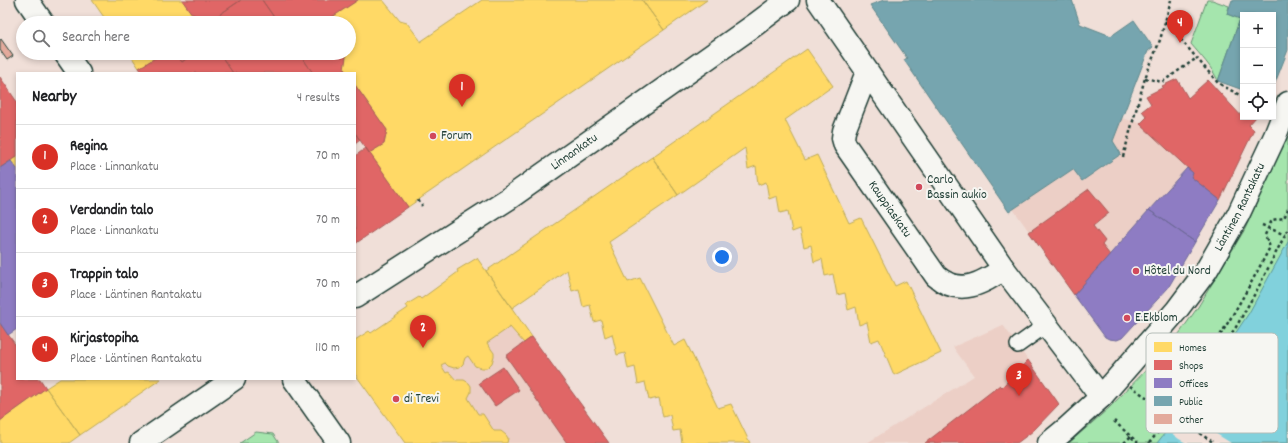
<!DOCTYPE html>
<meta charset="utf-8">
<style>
:root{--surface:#fff;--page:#f2f2f2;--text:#202124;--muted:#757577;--line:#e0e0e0;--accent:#d93025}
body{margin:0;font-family:Dekko,sans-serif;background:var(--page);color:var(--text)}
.controls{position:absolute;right:12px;top:12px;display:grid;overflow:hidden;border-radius:0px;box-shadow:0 2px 6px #0003}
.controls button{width:36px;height:36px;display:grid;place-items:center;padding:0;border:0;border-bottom:1px solid var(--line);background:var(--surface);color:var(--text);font:20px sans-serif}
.you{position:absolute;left:722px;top:257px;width:14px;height:14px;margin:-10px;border:3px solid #fff;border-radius:50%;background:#1a73e8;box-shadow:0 0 0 6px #1a73e833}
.badge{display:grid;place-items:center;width:26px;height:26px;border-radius:50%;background:var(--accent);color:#fff;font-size:13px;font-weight:700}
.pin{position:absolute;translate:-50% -33px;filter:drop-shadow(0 1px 2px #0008)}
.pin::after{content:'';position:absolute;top:21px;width:14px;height:12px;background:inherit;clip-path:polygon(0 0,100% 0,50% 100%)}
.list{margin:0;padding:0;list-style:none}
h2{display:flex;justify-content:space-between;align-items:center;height:52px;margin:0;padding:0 16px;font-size:17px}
h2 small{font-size:13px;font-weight:400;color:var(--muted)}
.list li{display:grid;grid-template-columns:26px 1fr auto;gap:12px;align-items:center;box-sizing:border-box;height:64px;padding:0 16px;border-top:1px solid var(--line)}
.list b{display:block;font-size:15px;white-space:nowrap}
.list p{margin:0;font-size:13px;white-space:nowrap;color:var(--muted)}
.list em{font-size:13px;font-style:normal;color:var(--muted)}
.icon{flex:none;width:22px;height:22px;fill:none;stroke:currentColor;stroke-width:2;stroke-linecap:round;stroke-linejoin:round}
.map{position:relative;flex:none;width:1288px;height:443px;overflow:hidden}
.search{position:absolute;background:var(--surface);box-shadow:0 2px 6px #0003;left:16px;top:16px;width:340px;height:44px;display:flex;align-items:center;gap:10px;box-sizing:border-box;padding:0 14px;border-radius:22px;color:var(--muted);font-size:15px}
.panel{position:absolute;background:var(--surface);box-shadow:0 2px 6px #0003;left:16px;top:72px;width:340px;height:308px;border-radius:0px}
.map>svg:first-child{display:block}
.built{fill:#eccfc6}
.green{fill:#a5e5ad;stroke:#629170}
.water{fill:#81d1dc;stroke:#5a9699}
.pier{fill:#f0dfd8}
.homes{fill:#ffd966;stroke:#bcaa57}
.shops{fill:#e06666;stroke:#a65a57}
.offices{fill:#8e7cc3;stroke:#6d6998}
.public{fill:#76a5af;stroke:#5c868a}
.building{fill:#e3aa9c;stroke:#1f3d34}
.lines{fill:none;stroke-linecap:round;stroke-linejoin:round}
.service-casing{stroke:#1f3d34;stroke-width:18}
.minor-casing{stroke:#1f3d34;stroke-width:25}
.secondary-casing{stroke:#1f3d34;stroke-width:25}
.path{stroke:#1f3d34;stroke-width:2.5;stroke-dasharray:3 3;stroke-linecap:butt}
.service{stroke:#f6f6f2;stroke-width:15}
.minor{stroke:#f6f6f2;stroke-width:22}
.secondary{stroke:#f6f6f2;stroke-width:22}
.path-bridge{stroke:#1f3d34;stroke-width:2.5;stroke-dasharray:3 3;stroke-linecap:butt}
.poi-dot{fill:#d1495b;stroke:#f6f6f2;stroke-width:1.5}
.labels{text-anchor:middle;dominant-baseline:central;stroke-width:4;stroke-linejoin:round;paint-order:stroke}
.poi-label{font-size:13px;fill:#1f3d34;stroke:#f6f6f2;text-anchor:start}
.street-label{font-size:13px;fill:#1f3d34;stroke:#f6f6f2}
.key{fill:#f6f6f2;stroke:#b6beb9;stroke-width:1}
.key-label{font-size:11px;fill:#1f3d34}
</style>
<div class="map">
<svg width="1288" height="443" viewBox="0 0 1288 443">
<rect width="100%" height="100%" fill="#f0dfd8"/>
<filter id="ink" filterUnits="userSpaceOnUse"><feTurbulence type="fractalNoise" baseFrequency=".025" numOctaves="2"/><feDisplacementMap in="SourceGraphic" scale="8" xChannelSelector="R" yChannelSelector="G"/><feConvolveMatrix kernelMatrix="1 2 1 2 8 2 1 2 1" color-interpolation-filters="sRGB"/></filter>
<g filter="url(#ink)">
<path class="built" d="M1208,80L1243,119L1246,117H1256L1249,124L1254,130L1220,200L1168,288L1122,338L1117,340L1109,339L1105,337L1074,295L1013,209L1073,169L1082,181L1121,154L1113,141L1121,118L1140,123L1147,117L1142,111L1151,104L1146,96L1160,89L1179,107Z
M477,258L532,337L609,443H405L369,393L355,374V340L369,331L371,333L408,308L406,305L419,297L421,298L458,273L457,270Z
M1003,325L1059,404L1033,431L1017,443H867L974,376L953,347Z"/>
<path class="green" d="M1207,0H1212L1229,6L1227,14L1240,19L1218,81C1212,67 1201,56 1191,44Z
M1288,133V443H1069L1109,408L1154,362L1179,334L1198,307L1245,229Z
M256,432L273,434L279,443H240Z"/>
<path class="water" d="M1288,242V443H1157L1188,404L1249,313Z"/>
<path class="pier" d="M1181,410L1191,418L1231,443H1186L1179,439L1166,429Z"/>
<path class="homes" d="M92,0H182L192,14L195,15L199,19L200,23H108Z
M358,0H383L400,21L407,23L420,40V42L482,0H642L664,30L408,207L369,153L384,144L387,130L355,85V73H347L344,69L346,57L344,53H349V23H323Z
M642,0H707L664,30Z
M807,49L833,86L785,120L805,160L817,155L849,223L861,218L895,286L906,281L941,353L894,375L879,339L871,342L867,322L859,325L856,307L848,310L845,293L837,295L833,274L825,276L822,259L814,262L811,245L804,247L800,229L792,232L788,211L780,213L777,196L769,199L766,182L758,185L756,166L748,169L745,148L678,195L652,157Z
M129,53H163L139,68Z
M17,156V169L11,161Z
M652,157L678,195L609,242L628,282L640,278L674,346L685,340L718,408L731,404L750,443H682L680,430L673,431L670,415L663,417L659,398L649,400L645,382L638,384L635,367L628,369L625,353L617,355L612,334L605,337L601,320L594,322L590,305L583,307L579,289L572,291L567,270L512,308L486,271Z
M477,258L532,337L524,343L510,327L487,343L494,353V356L492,363L487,368H481L475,366L468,356L465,358L463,364L460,367L454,368L448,366L445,363L441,365L446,373L448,372L450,373L456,380H464L469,383L471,386V392L468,398L478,414H483L494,431H501L506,435L508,438L507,443H405L355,374V340L369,331L371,333L408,308L406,305L419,297L421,299L458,272L457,270Z
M60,379H161L80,435L46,388Z
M46,388L80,435L69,443H0V421Z"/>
<path class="shops" d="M182,0H241L207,23H200L199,19L195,15L192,14Z
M241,0H262L278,23H207Z
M262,0H358L323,23H278Z
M163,53H175L182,62L194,53H219L233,73H143L139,68Z
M175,53H194L182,62Z
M219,53H299L313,73H233Z
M299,53H344L346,57L344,69L347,73H313Z
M0,77L17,102V156L0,168Z
M1177,79L1188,98L1208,80L1244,119L1246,117H1256L1249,125L1254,130L1220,200L1191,177L1193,173L1140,124L1147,117L1142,111L1151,104L1146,96L1160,89L1163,87L1162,86Z
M355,85L387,130L384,144L369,153L355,133Z
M355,133L360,140L355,144Z
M366,148L408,207L355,244V156Z
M1089,189L1109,213L1093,226L1105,241L1102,245L1110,255L1074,295L1029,232Z
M0,323L17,347V379H40L46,388L0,421Z
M532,337L609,443H567L506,356Z
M1028,360L1059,404L1033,431L1017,443H925L1000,385L1002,387Z
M503,367L519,390L495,406L479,383Z"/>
<path class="offices" d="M11,161L17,169V329L8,335L0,323V168Z
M1187,168L1193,173L1191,177L1220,200L1195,242L1149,210Z
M1149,210L1195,242L1168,288L1122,338L1117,340L1109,339L1105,337L1074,295Z"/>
<path class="public" d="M884,0H1072L1080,24L1111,36L1134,20L1153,47L1148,51L1113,141L1121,154L1082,181L1073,169L1009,212L904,60L907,58L870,5Z
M1232,0H1288V50L1273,88V15H1243V90L1218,81L1240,19L1227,14Z"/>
<path class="building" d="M1,39L13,56L7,60L0,50V40Z"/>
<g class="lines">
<g class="service-casing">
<path id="service" d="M1018,345L1046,325"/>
</g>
<g class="minor-casing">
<g id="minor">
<path d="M27,0L43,23"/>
<path d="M818,0L1004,269L1101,397"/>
<path d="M65,53L79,73"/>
<path id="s1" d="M867,72L844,131L843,138L845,145L936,276C960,297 982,283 1004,269"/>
<path id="s2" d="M1049,443L1066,429L1101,397L1176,311L1206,271L1238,215L1275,136L1288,103"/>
</g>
</g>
<g class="secondary-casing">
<g id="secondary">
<path id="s3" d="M355,297L508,199L756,24L788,0"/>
<path d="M294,379L339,443"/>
<path d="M141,443L234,379"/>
</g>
</g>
<path class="path" d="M1165,21L1218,83L1243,97
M1145,78L1162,82L1197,58
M1123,157L1145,78L1160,40L1171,0
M418,200L422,206
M1262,225L1285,235
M1166,364L1189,381
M1176,399C1212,352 1243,300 1270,247L1265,235L1272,220L1284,218L1288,209
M1114,421L1138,443
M1124,443L1131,436
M1149,443L1182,404L1236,327L1258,288L1288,229"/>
<use href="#service" class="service"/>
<use href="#minor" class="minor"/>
<use href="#secondary" class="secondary"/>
<path class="path-bridge" d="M1130,386L1214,443"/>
</g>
</g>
<g class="poi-dot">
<circle cx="433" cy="136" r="4"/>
<circle cx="919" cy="187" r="4"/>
<circle cx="1136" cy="271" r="4"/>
<circle cx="1127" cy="318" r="4"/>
<circle cx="396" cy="399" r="4"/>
</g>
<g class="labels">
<g class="poi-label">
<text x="441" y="136">Forum</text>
<text x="927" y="180">Carlo<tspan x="927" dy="15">Bassin aukio</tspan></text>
<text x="1144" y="271">Hôtel du Nord</text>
<text x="1135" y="318">E.Ekblom</text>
<text x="404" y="399">di Trevi</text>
</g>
<g class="street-label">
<text stroke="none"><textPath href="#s3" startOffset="263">Linnankatu</textPath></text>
<text stroke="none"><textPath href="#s2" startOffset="306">Läntinen Rantakatu</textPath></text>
<text stroke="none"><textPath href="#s1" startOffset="156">Kauppiaskatu</textPath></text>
</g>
</g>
<rect x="1146" y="333" width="132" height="100" rx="6" class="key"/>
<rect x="1154" y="342" width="18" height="10" fill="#ffd966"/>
<rect x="1154" y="360" width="18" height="10" fill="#e06666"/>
<rect x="1154" y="378" width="18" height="10" fill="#8e7cc3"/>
<rect x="1154" y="396" width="18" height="10" fill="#76a5af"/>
<rect x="1154" y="414" width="18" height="10" fill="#e3aa9c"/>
<g class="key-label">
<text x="1179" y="351">Homes</text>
<text x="1179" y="369">Shops</text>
<text x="1179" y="387">Offices</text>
<text x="1179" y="405">Public</text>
<text x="1179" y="423">Other</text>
</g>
</svg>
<div class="controls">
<button>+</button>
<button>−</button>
<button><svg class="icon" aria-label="locate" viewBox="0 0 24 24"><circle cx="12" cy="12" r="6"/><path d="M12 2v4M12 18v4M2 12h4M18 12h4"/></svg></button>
</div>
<div class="you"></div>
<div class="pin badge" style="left:462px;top:107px">1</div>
<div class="pin badge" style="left:423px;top:348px">2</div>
<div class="pin badge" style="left:1019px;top:396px">3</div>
<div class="pin badge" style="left:1180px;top:43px">4</div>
<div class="search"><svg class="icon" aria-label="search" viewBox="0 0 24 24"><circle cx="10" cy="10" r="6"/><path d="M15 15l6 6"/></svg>Search here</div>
<section class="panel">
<h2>Nearby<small>4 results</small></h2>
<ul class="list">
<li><span class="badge">1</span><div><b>Regina</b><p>Place · Linnankatu</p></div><em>70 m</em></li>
<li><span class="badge">2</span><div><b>Verdandin talo</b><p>Place · Linnankatu</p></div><em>70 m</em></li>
<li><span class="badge">3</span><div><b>Trappin talo</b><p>Place · Läntinen Rantakatu</p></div><em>70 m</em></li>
<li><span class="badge">4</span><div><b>Kirjastopiha</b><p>Place · Läntinen Rantakatu</p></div><em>110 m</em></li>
</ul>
</section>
</div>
